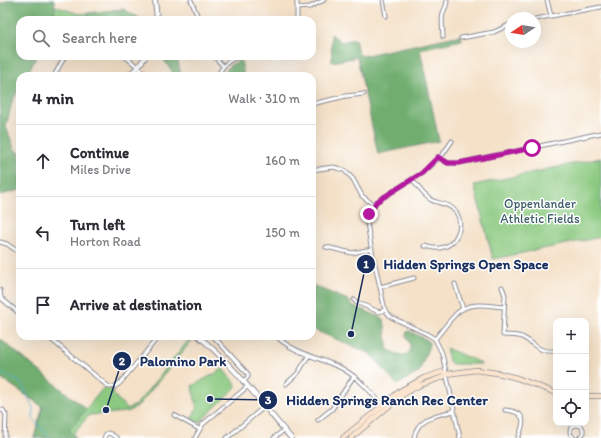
<!DOCTYPE html>
<meta charset="utf-8">
<style>
:root{--surface:#fff;--page:#f2f2f3;--text:#2b2b33;--muted:#7c7c81;--line:#e1e1e2}
body{margin:0;font-family:Itim,sans-serif;background:var(--page);color:var(--text)}
.controls{position:absolute;right:12px;bottom:12px;display:grid;overflow:hidden;border-radius:8px;box-shadow:0 4px 16px #0002}
.controls button{width:36px;height:36px;display:grid;place-items:center;padding:0;border:0;border-bottom:1px solid var(--line);background:var(--surface);color:var(--text);font:20px sans-serif}
.compass{position:absolute;left:505px;top:12px;width:36px;height:36px;border-radius:50%;background:var(--surface);box-shadow:0 4px 16px #0002;rotate:258deg}
.stop{position:absolute;width:12px;height:12px;margin:-9px;border:3px solid #b5179e;border-radius:50%;background:#fff}
.stop.end{background:#b5179e;border-color:#fff;box-shadow:0 1px 4px #0008}
.list{margin:0;padding:0;list-style:none}
h2{display:flex;justify-content:space-between;align-items:center;height:52px;margin:0;padding:0 16px;font-size:17px}
h2 small{font-size:13px;font-weight:400;color:var(--muted)}
.list li{display:grid;grid-template-columns:26px 1fr auto;gap:12px;align-items:center;box-sizing:border-box;height:72px;padding:0 16px;border-top:1px solid var(--line)}
.list b{display:block;font-size:15px;white-space:nowrap}
.list p{margin:0;font-size:13px;white-space:nowrap;color:var(--muted)}
.list em{font-size:13px;font-style:normal;color:var(--muted)}
.icon{flex:none;width:22px;height:22px;fill:none;stroke:currentColor;stroke-width:2;stroke-linecap:round;stroke-linejoin:round}
.map{position:relative;flex:none;width:601px;height:438px;overflow:hidden}
.search{position:absolute;background:var(--surface);box-shadow:0 4px 16px #0002;left:16px;top:16px;width:300px;height:44px;display:flex;align-items:center;gap:10px;box-sizing:border-box;padding:0 14px;border-radius:12px;color:var(--muted);font-size:15px}
.panel{position:absolute;background:var(--surface);box-shadow:0 4px 16px #0002;left:16px;top:72px;width:300px;height:268px;border-radius:12px}
.map>svg:first-child{display:block}
.green{fill:#8bc980;stroke:#537c6f}
.forest{fill:#70ad6e;stroke:#466e66}
.lines{fill:none;stroke-linecap:round;stroke-linejoin:round}
.stream{stroke:#54add1;stroke-width:1}
.minor-casing{stroke:#888893;stroke-width:5}
.tertiary-casing{stroke:#888893;stroke-width:6}
.secondary-casing{stroke:#888893;stroke-width:6}
.minor{stroke:#fff;stroke-width:3}
.tertiary{stroke:#fff;stroke-width:4}
.secondary{stroke:#fce5cf;stroke-width:4.5}
.route{stroke:#b5179e;stroke-width:5}
.labels{text-anchor:middle;dominant-baseline:central;stroke-width:3;stroke-linejoin:round;paint-order:stroke}
.park-label{font-size:13px;fill:#3d5d68;stroke:#fff}
.leader{fill:none;stroke:#1b2f5e;stroke-width:1.5}
.callout-dot{fill:#1b2f5e;stroke:#fff;stroke-width:1.5}
.mark-label{font-size:12px;text-anchor:middle;font-weight:bold;fill:#fff}
.callout-label{font-size:14px;text-anchor:middle;font-weight:bold;fill:#1b2f5e;stroke:#fff;stroke-width:3;stroke-linejoin:round;paint-order:stroke}
</style>
<div class="map">
<svg width="601" height="438" viewBox="0 0 601 438">
<rect width="100%" height="100%" fill="#fff"/>
<filter id="ink" filterUnits="userSpaceOnUse"><feTurbulence type="fractalNoise" baseFrequency=".025" numOctaves="2"/><feDisplacementMap in="SourceGraphic" scale="8" xChannelSelector="R" yChannelSelector="G"/><feConvolveMatrix kernelMatrix="1 2 1 2 8 2 1 2 1" color-interpolation-filters="sRGB"/></filter>
<filter id="wash" filterUnits="userSpaceOnUse"><feTurbulence type="fractalNoise" baseFrequency=".012" numOctaves="4" result="noise"/><feDisplacementMap in="SourceGraphic" scale="16" xChannelSelector="R" yChannelSelector="G"/><feGaussianBlur stdDeviation="0.9" result="paint"/><feColorMatrix in="noise" values="0 0 0 0 0 0 0 0 0 0 0 0 0 0 0 0 0 1.4 0 .05"/><feComposite in="paint" operator="in"/></filter>
<g filter="url(#wash)">
<rect width="100%" height="100%" fill="#f4e1c8"/>
<path class="green" d="M55,6L79,14L123,9L142,20H114L89,18V20H48Z
M601,158V237L493,259L474,185Z
M191,337L193,339L138,406L128,412L89,415L73,434L76,438H34L43,407L0,377V339L86,409L104,387L113,390V394L127,409L136,405Z
M446,348L481,363V364H451L449,361Z
M223,369L235,383L236,387L198,424L191,419L197,408L192,386Z"/>
<path class="forest" d="M9,0H54L55,6L53,20H20V56H37L26,76H20V87L12,102L6,127L15,150L20,153V190L0,195V4Z
M123,9L142,20H114L88,18V13Z
M331,34L341,42L355,39L358,53L362,56L461,35L462,40L420,49L439,141L378,154L357,57L332,62Z
M161,56H177L181,76H174L172,71Z
M241,60L244,76H222L230,65Z
M312,285L348,300L352,305L384,319L387,342V349C391,351 398,355 403,355C414,354 410,341 406,336L407,332L409,331L427,340L429,343L428,348L419,372L397,385L371,354L312,329Z
M0,339L86,409L69,431L76,438H34L43,407L0,377Z"/>
<g class="lines">
<path class="stream" d="M0,372L9,377L18,381L23,387L33,407V419L50,438"/>
</g>
</g>
<g filter="url(#ink)">
<g class="lines">
<g class="minor-casing">
<path id="minor" d="M191,0L199,20
M297,0V20
M383,0L386,16
M547,0L551,16
M297,8L310,7L324,0
M535,19L601,7
M443,37C443,30 441,20 443,13C445,7 447,7 447,0
M461,38L494,32L511,24
M125,56L148,76
M214,56L223,66
M54,76L65,56
M218,76C222,65 229,59 241,56
M312,104L346,96L364,94
M452,141L443,154L422,173L376,202L369,214L367,223L371,246L385,310L391,317L427,334L435,339L442,353L460,438
M438,157L448,163H459L601,133
M312,170L333,167L344,170L353,179L362,196L374,205
M412,179C418,187 423,195 431,200C440,204 449,203 456,212C465,226 456,246 440,248C435,249 430,247 425,246
M0,242L7,244L20,253
M326,247L352,253L372,249
M455,284L463,309
M380,287L414,278
M502,287L505,295L503,335C509,335 516,335 522,337C536,344 538,353 556,351
M0,290L1,298L20,314
M354,300L356,302L379,312L385,310
M47,336L109,387L116,386L120,383L159,336
M213,336L248,374V377L243,382
M276,336C293,353 321,358 343,369C359,378 370,391 382,405
M435,339C443,330 449,320 458,312C470,301 490,306 504,307
M286,384L298,373L309,355
M0,410H3L6,415L5,438
M505,410C527,412 525,422 518,438
M174,415L199,429
M318,420L332,409L354,376
M104,438L106,434L109,433L117,438
M195,438L203,424L247,387
M227,438L264,407
M274,438L284,430
M414,438C417,417 437,415 454,411
M574,438C566,432 571,422 581,426L583,429V434L579,438"/>
</g>
<g class="tertiary-casing">
<path id="tertiary" d="M155,0L157,20
M128,76L138,67L146,56
M198,336C233,364 262,404 291,438"/>
</g>
<g class="secondary-casing">
<path id="secondary" d="M586,396H601
M343,438L400,391L424,378L442,372L447,374L476,370L497,373L517,378L556,393
M351,438L402,395L418,386L443,377L447,374"/>
</g>
<use href="#minor" class="minor"/>
<use href="#tertiary" class="tertiary"/>
<use href="#secondary" class="secondary"/>
</g>
</g>
<g class="lines" filter="url(#ink)">
<path class="route" d="M369,214L376,202L422,173L438,157L448,163H459L532,148"/>
</g>
<g class="labels">
<g class="park-label">
<text x="540" y="203">Oppenlander<tspan x="540" dy="15">Athletic Fields</tspan></text>
</g>
</g>
<path class="leader" d="M351 334L366 264M106 410L122 361M210 399L268 400"/>
<g class="callout-dot">
<circle cx="351" cy="334" r="4"/>
<circle cx="106" cy="410" r="4"/>
<circle cx="210" cy="399" r="4"/>
<circle cx="366" cy="264" r="10"/>
<circle cx="122" cy="361" r="10"/>
<circle cx="268" cy="400" r="10"/>
</g>
<g class="mark-label">
<text x="366" y="268">1</text>
<text x="122" y="365">2</text>
<text x="268" y="404">3</text>
</g>
<g class="callout-label">
<text x="466" y="269">Hidden Springs Open Space</text>
<text x="183" y="366">Palomino Park</text>
<text x="387" y="405">Hidden Springs Ranch Rec Center</text>
</g>
</svg>
<div class="controls">
<button>+</button>
<button>−</button>
<button><svg class="icon" aria-label="locate" viewBox="0 0 24 24"><circle cx="12" cy="12" r="6"/><path d="M12 2v4M12 18v4M2 12h4M18 12h4"/></svg></button>
</div>
<svg class="compass" viewBox="-18 -18 36 36"><path d="M0-13l5 13h-10z" fill="#e53935"/><path d="M0 13l5-13h-10z" fill="#7c7c81"/></svg>
<div class="stop" style="left:532px;top:148px"></div>
<div class="stop end" style="left:369px;top:214px"></div>
<div class="search"><svg class="icon" aria-label="search" viewBox="0 0 24 24"><circle cx="10" cy="10" r="6"/><path d="M15 15l6 6"/></svg>Search here</div>
<section class="panel">
<h2>4 min<small>Walk · 310 m</small></h2>
<ul class="list">
<li><svg class="icon" aria-label="ahead" viewBox="0 0 24 24"><path d="M12 20V5M6 11l6-6 6 6"/></svg><div><b>Continue</b><p>Miles Drive</p></div><em>160 m</em></li>
<li><svg class="icon" aria-label="left" viewBox="0 0 24 24"><path d="M17 20v-9H6M10 6l-5 5 5 5"/></svg><div><b>Turn left</b><p>Horton Road</p></div><em>150 m</em></li>
<li><svg class="icon" aria-label="arrive" viewBox="0 0 24 24"><path d="M6 21V4h12l-3 4 3 4H6"/></svg><div><b>Arrive at destination</b></div></li>
</ul>
</section>
</div>
